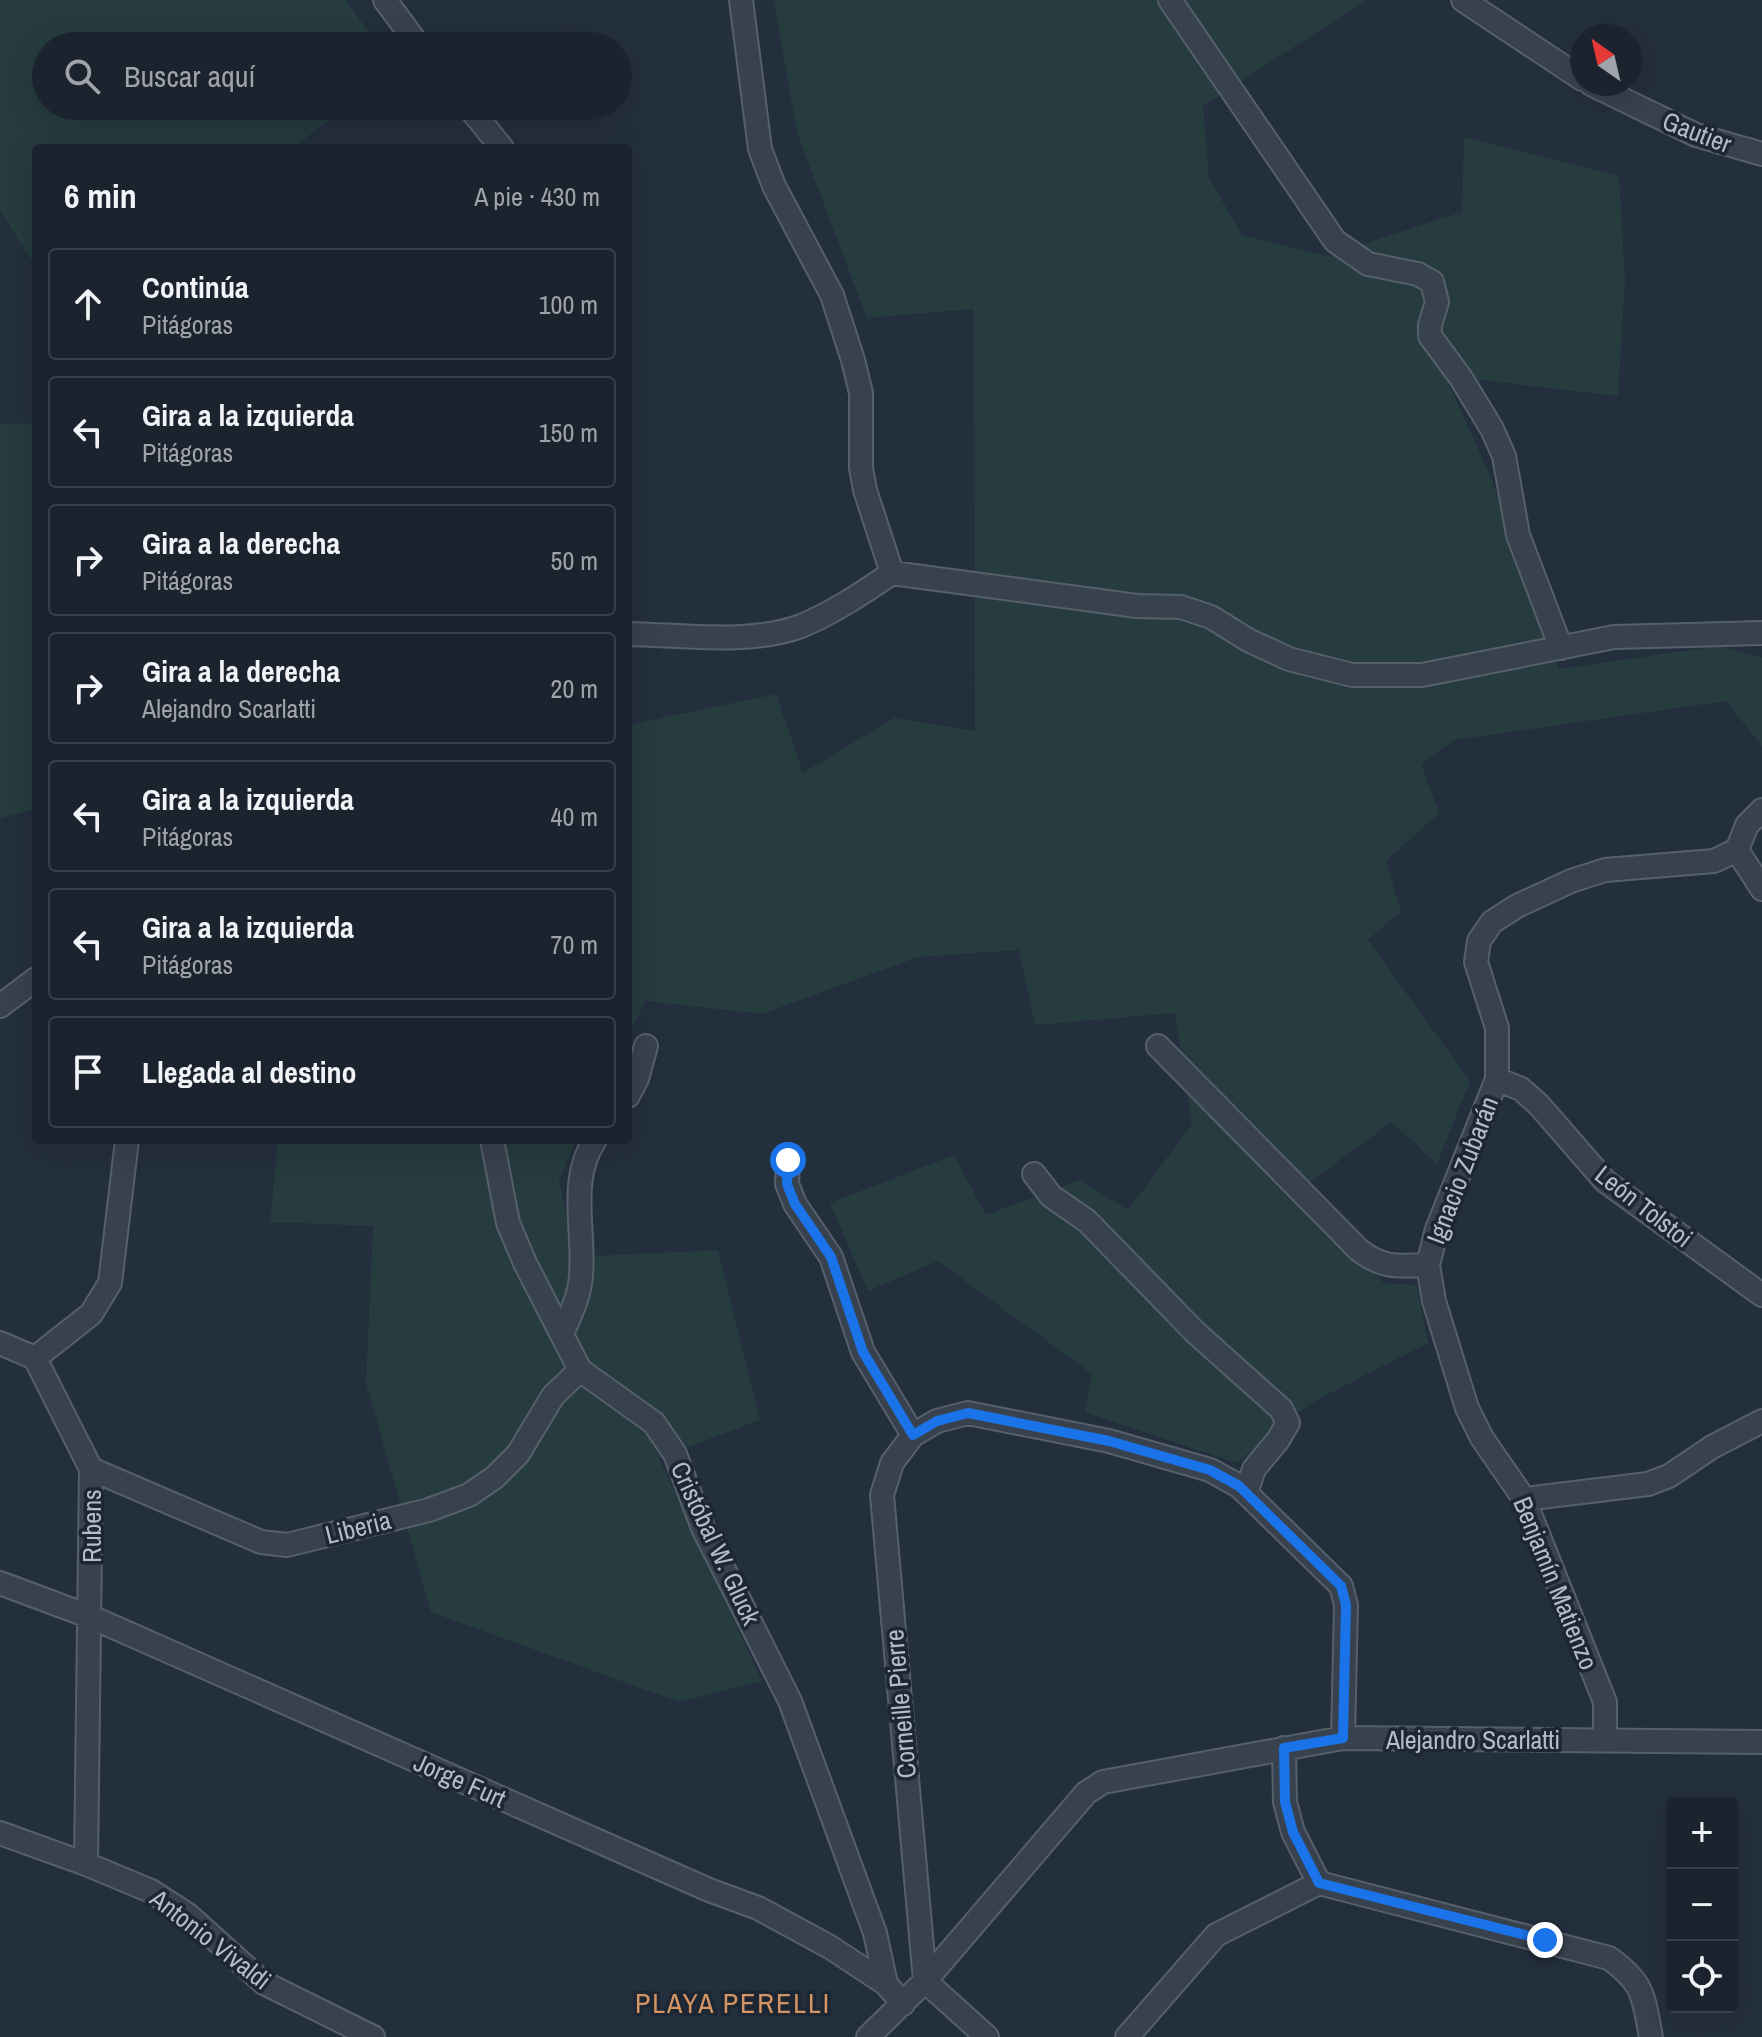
<!DOCTYPE html>
<html lang="es">
<meta charset="utf-8">
<style>
:root{--surface:#1b232e;--page:#242b36;--text:#f1f3f6;--muted:#a0a4aa;--line:#39404a}
body{margin:0;font-family:"Archivo Narrow",sans-serif;background:var(--page);color:var(--text)}
.controls{position:absolute;right:24px;bottom:24px;display:grid;overflow:hidden;border-radius:8px;box-shadow:0 8px 32px #0002}
.controls button{width:72px;height:72px;display:grid;place-items:center;padding:0;border:0;border-bottom:2px solid var(--line);background:var(--surface);color:var(--text);font:40px sans-serif}
.compass{position:absolute;left:1570px;top:24px;width:72px;height:72px;border-radius:50%;background:var(--surface);box-shadow:0 8px 32px #0002;rotate:326deg}
.stop{position:absolute;width:24px;height:24px;margin:-18px;border:6px solid #1a73e8;border-radius:50%;background:#fff}
.stop.end{background:#1a73e8;border-color:#fff;box-shadow:0 2px 8px #0008}
.list{margin:0;padding:0;list-style:none}
h2{display:flex;justify-content:space-between;align-items:center;height:104px;margin:0;padding:0 32px;font-size:34px}
h2 small{font-size:26px;font-weight:400;color:var(--muted)}
.list li{display:grid;grid-template-columns:52px 1fr auto;gap:24px;align-items:center;box-sizing:border-box;height:112px;margin:0 16px 16px;padding:0 16px;border:2px solid var(--line);border-radius:8px}
.list b{display:block;font-size:30px;white-space:nowrap}
.list p{margin:0;font-size:26px;white-space:nowrap;color:var(--muted)}
.list em{font-size:26px;font-style:normal;color:var(--muted)}
.icon{flex:none;width:44px;height:44px;fill:none;stroke:currentColor;stroke-width:2;stroke-linecap:round;stroke-linejoin:round}
.map{position:relative;flex:none;width:1762px;height:2037px;overflow:hidden}
.search{position:absolute;background:var(--surface);box-shadow:0 8px 32px #0002;left:32px;top:32px;width:600px;height:88px;display:flex;align-items:center;gap:20px;box-sizing:border-box;padding:0 28px;border-radius:44px;color:var(--muted);font-size:30px}
.panel{position:absolute;background:var(--surface);box-shadow:0 8px 32px #0002;left:32px;top:144px;width:600px;height:1000px;border-radius:8px}
.map>svg:first-child{display:block}
.green{fill:#263c3f}
.lines{fill:none;stroke-linecap:round;stroke-linejoin:round}
.minor-casing{stroke:#565f6c;stroke-width:26}
.minor{stroke:#38414e;stroke-width:22}
.route{stroke:#1a73e8;stroke-width:10}
.labels{text-anchor:middle;dominant-baseline:central;stroke-width:7;stroke-linejoin:round;paint-order:stroke}
.street-label{font-size:26px;fill:#b4bcc9;stroke:#1d2633}
.neighbourhood-label{font-size:28px;letter-spacing:2px;fill:#d59563;stroke:#1d2633}
</style>
<div class="map">
<svg width="1762" height="2037" viewBox="0 0 1762 2037">
<rect width="100%" height="100%" fill="#242f3e"/>
<path class="green" d="M0,0H346L378,46H46V106H347L293,148H36V267L0,211Z
M774,0H1366L1203,106L1209,178L1242,235L1327,256L1462,212L1464,137L1619,176L1625,280L1618,396L1445,376L1491,477L1536,616L1559,669L1719,646L1762,658V746L1726,701L1454,740L1421,764L1439,813L1386,861L1401,912L1368,940L1470,1081L1437,1164L1392,1122L1292,1195L1384,1283L1417,1285L1428,1343L1311,1403L1236,1463L1085,1412L1092,1374L938,1261L868,1291L830,1203L954,1155L986,1215L1080,1180L1128,1210L1192,1124L1175,1013L1035,1025L1019,950L918,957L762,1014L646,1001L628,1035V725L776,694L803,773L894,718L975,731L974,309L867,318L797,133Z
M36,423V809L0,818V424Z
M278,1140H576L559,1180L575,1257L718,1250L760,1420L659,1458L762,1681L679,1702L431,1612L366,1383L373,1226L270,1222Z"/>
<g class="lines">
<g class="minor-casing">
<path id="minor" d="M385,0L419,46
M741,0L760,149L774,186L832,295L853,360L861,393V468L865,490L892,573
M1170,0L1335,241L1368,264L1418,274L1432,282L1437,302L1430,325V336L1461,378L1492,429L1504,456L1518,535L1561,648
M1463,0L1582,79
M1591,84L1696,135L1762,154
M468,106L502,148
M892,573L1137,606L1181,607L1211,617L1248,640L1289,659L1352,675H1422L1614,637L1762,633
M628,634C681,635 751,645 801,626C833,613 864,592 892,573
M1737,850L1747,825L1762,810
M1737,850L1762,889
M0,1006L36,979
M1158,1046L1359,1250C1383,1269 1399,1266 1428,1265
M1497,1079L1521,1089L1539,1105L1605,1181L1762,1295
M628,1096L637,1079L646,1046
M492,1140L508,1223L525,1263L580,1370L654,1423L675,1454L703,1528L790,1701L875,1933L886,1984
M788,1160L787,1184L795,1204L831,1257L863,1352L913,1435
M1034,1174L1051,1196L1087,1221L1196,1333L1281,1409L1288,1423L1278,1440L1254,1469L1246,1493
M562,1334C570,1315 580,1296 581,1275C585,1230 568,1180 595,1140
M0,1343L35,1358
M91,1469L261,1542L287,1545L429,1510L469,1495L495,1477L518,1454L553,1396L580,1370
M1524,1499L1648,1484L1669,1476L1712,1447L1762,1421
M0,1583L91,1617L709,1890L758,1908L830,1947L886,1984L903,2004
M1605,1739V1702L1524,1499L1482,1438L1467,1408L1434,1301L1428,1265L1437,1229L1497,1079V1028L1476,962L1479,941L1492,922L1517,906L1571,881L1605,870L1714,861L1737,850
M1284,1748L1285,1802L1293,1832L1319,1883L1609,1958C1645,1984 1643,1996 1651,2037
M0,1833L86,1864L151,1891L188,1915L264,1983L373,2037
M86,1864L91,1469L35,1358L91,1314L110,1283L127,1140
M868,2037L925,1981L1086,1793L1103,1782L1343,1738L1762,1742
M987,2037L925,1981L882,1495L892,1463L913,1435L937,1421L968,1413L1109,1441L1210,1470L1239,1486L1341,1586L1346,1605L1343,1738
M1127,2037L1216,1935L1319,1883"/>
</g>
<use href="#minor" class="minor"/>
</g>
<g class="lines">
<path class="route" d="M788,1160L787,1184L795,1204L831,1257L863,1352L913,1435L937,1421L968,1413L1109,1441L1210,1470L1239,1486L1341,1586L1346,1605L1343,1738L1284,1748L1285,1802L1293,1832L1319,1883L1545,1940"/>
</g>
<g class="labels">
<g class="street-label">
<text transform="translate(1697 132) rotate(21)">Gautier</text>
<text transform="translate(1462 1170) rotate(-69)">Ignacio Zubarán</text>
<text transform="translate(1644 1206) rotate(38)">León Tolstoi</text>
<text transform="translate(91 1526) rotate(-90)">Rubens</text>
<text transform="translate(358 1527) rotate(-14)">Liberia</text>
<text transform="translate(716 1543) rotate(65)">Cristóbal W. Gluck</text>
<text transform="translate(1556 1583) rotate(68)">Benjamín Matienzo</text>
<text transform="translate(900 1704) rotate(-95)">Corneille Pierre</text>
<text x="1473" y="1739">Alejandro Scarlatti</text>
<text transform="translate(460 1780) rotate(24)">Jorge Furt</text>
<text transform="translate(211 1939) rotate(38)">Antonio Vivaldi</text>
</g>
<g class="neighbourhood-label">
<text x="733" y="2003">PLAYA PERELLI</text>
</g>
</g>
</svg>
<div class="controls">
<button>+</button>
<button>−</button>
<button><svg class="icon" aria-label="locate" viewBox="0 0 24 24"><circle cx="12" cy="12" r="6"/><path d="M12 2v4M12 18v4M2 12h4M18 12h4"/></svg></button>
</div>
<svg class="compass" viewBox="-18 -18 36 36"><path d="M0-13l5 13h-10z" fill="#e53935"/><path d="M0 13l5-13h-10z" fill="#a0a4aa"/></svg>
<div class="stop" style="left:788px;top:1160px"></div>
<div class="stop end" style="left:1545px;top:1940px"></div>
<div class="search"><svg class="icon" aria-label="search" viewBox="0 0 24 24"><circle cx="10" cy="10" r="6"/><path d="M15 15l6 6"/></svg>Buscar aquí</div>
<section class="panel">
<h2>6 min<small>A pie · 430 m</small></h2>
<ul class="list">
<li><svg class="icon" aria-label="ahead" viewBox="0 0 24 24"><path d="M12 20V5M6 11l6-6 6 6"/></svg><div><b>Continúa</b><p>Pitágoras</p></div><em>100 m</em></li>
<li><svg class="icon" aria-label="left" viewBox="0 0 24 24"><path d="M17 20v-9H6M10 6l-5 5 5 5"/></svg><div><b>Gira a la izquierda</b><p>Pitágoras</p></div><em>150 m</em></li>
<li><svg class="icon" aria-label="right" viewBox="0 0 24 24"><path d="M7 20v-9h11M14 6l5 5-5 5"/></svg><div><b>Gira a la derecha</b><p>Pitágoras</p></div><em>50 m</em></li>
<li><svg class="icon" aria-label="right" viewBox="0 0 24 24"><path d="M7 20v-9h11M14 6l5 5-5 5"/></svg><div><b>Gira a la derecha</b><p>Alejandro Scarlatti</p></div><em>20 m</em></li>
<li><svg class="icon" aria-label="left" viewBox="0 0 24 24"><path d="M17 20v-9H6M10 6l-5 5 5 5"/></svg><div><b>Gira a la izquierda</b><p>Pitágoras</p></div><em>40 m</em></li>
<li><svg class="icon" aria-label="left" viewBox="0 0 24 24"><path d="M17 20v-9H6M10 6l-5 5 5 5"/></svg><div><b>Gira a la izquierda</b><p>Pitágoras</p></div><em>70 m</em></li>
<li><svg class="icon" aria-label="arrive" viewBox="0 0 24 24"><path d="M6 21V4h12l-3 4 3 4H6"/></svg><div><b>Llegada al destino</b></div></li>
</ul>
</section>
</div>
